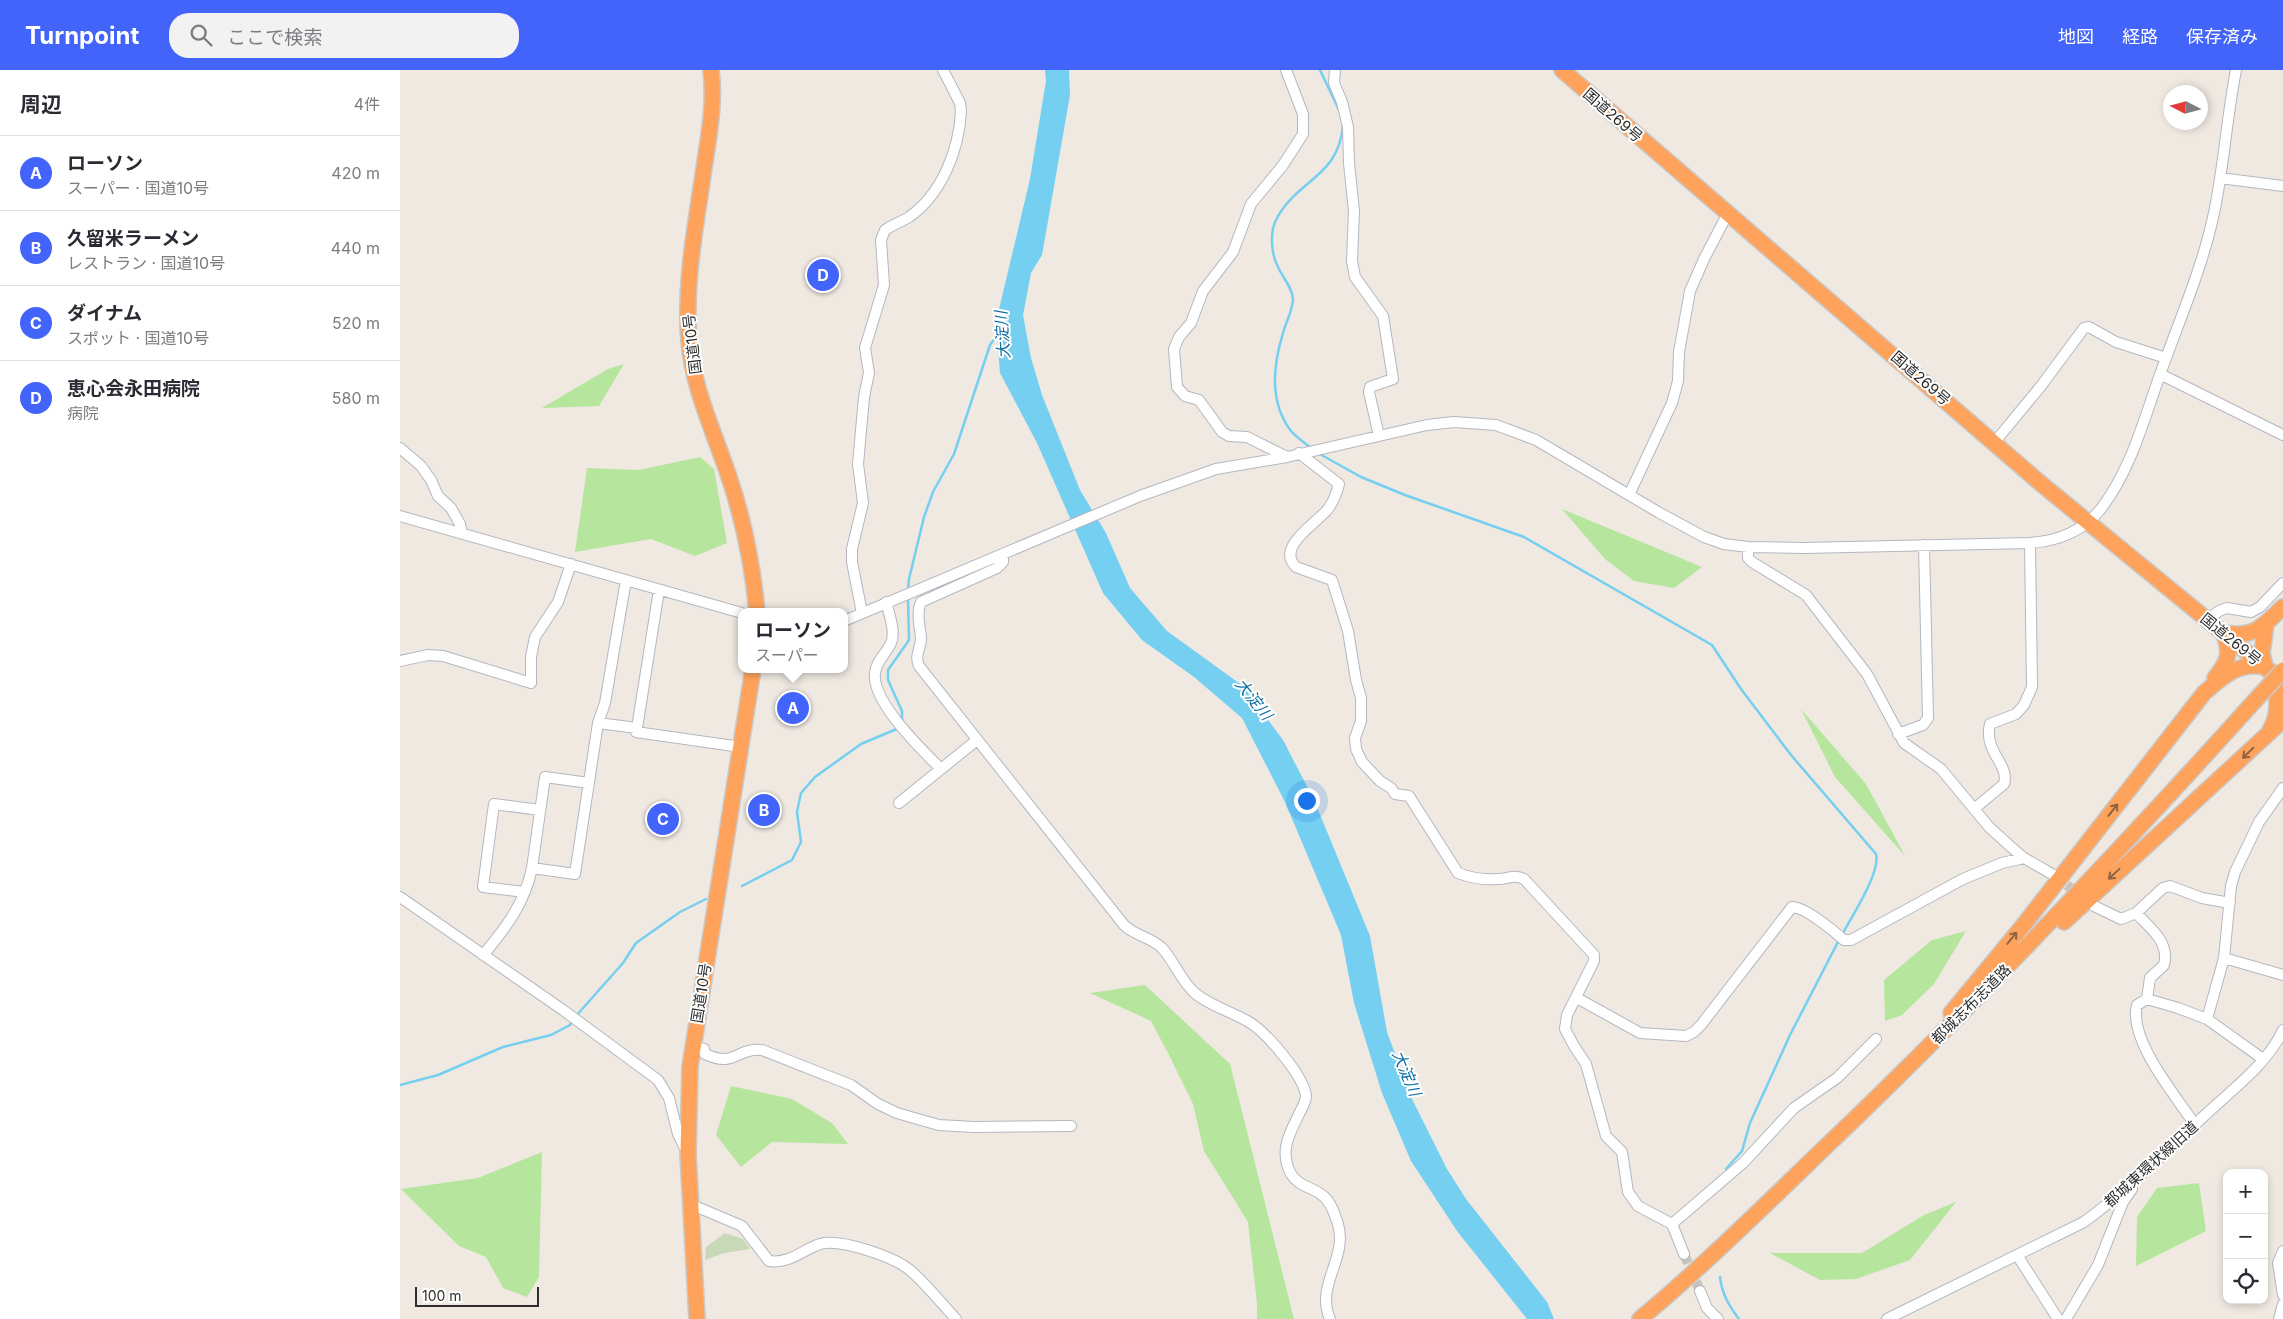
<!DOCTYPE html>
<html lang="ja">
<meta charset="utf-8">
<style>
:root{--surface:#fff;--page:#f2f2f3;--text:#2b2b33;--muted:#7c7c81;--line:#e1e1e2;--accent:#4264fb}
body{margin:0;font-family:Inter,"Noto Sans JP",sans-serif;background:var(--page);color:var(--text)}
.controls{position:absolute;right:15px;bottom:15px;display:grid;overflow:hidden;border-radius:10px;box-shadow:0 2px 8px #0003}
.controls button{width:45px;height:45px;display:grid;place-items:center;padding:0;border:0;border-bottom:1px solid var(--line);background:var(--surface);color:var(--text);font:25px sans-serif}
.compass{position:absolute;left:1763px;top:15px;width:45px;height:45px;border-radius:50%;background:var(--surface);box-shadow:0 2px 8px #0003;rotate:276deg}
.scale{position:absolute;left:15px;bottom:12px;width:124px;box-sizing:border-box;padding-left:5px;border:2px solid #2e2e2e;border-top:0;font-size:14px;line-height:18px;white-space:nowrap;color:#2e2e2e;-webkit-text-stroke:4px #fff;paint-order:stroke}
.you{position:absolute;left:906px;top:730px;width:18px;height:18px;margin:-12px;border:4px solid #fff;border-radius:50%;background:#1a73e8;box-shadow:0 0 0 8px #1a73e833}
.badge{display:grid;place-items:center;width:32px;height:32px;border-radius:50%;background:var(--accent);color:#fff;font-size:16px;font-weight:700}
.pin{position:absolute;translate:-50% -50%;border:2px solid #fff;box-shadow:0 1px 5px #0006}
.popup{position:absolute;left:338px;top:538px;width:110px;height:65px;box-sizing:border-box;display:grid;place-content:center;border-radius:10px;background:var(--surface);filter:drop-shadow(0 1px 4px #0005);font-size:16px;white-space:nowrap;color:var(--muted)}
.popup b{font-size:19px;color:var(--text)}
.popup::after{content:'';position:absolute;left:50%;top:100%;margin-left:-10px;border:10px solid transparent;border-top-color:var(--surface)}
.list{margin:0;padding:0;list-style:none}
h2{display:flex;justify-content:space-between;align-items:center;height:65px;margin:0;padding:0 20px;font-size:21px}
h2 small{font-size:16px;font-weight:400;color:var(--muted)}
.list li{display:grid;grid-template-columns:32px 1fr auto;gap:15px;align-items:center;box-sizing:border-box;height:75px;padding:0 20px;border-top:1px solid var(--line)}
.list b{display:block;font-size:19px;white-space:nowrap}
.list p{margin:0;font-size:16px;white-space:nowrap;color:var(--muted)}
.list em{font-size:16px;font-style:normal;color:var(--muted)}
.icon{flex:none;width:28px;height:28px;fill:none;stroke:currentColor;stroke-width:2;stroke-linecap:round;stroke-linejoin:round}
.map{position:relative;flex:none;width:1883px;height:1249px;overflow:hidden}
header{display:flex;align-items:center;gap:30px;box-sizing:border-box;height:70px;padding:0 25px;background:var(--accent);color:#fff}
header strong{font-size:24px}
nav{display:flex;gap:28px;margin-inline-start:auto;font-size:18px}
.search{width:350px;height:45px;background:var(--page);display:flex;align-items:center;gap:12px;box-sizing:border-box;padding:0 18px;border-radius:20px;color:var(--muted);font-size:19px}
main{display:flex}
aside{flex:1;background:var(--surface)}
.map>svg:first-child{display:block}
.green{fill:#b6e59e}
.cemetery{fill:#c8d9b8}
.water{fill:#75cff0}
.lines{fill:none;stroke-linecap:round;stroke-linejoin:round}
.stream{stroke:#75cff0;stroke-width:2.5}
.minor-tunnel{stroke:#c8c4bd;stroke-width:10;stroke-dasharray:10 5;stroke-linecap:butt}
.minor-casing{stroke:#b4b7c1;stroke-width:12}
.highway-casing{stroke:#c9c9c9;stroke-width:18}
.minor{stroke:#fff;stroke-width:10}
.highway{stroke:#ffa35c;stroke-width:15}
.highway-bridge-casing{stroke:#c9c9c9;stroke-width:18;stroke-linecap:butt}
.highway-bridge{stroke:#ffa35c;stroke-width:15}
.oneway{stroke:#8c6343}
.labels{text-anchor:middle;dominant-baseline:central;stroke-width:4;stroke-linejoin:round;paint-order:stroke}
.street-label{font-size:15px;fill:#2e2e2e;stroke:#fff}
.water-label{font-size:16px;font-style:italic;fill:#0d6fa3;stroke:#fff}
</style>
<header>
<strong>Turnpoint</strong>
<div class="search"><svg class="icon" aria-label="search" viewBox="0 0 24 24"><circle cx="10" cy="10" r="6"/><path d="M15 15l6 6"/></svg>ここで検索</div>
<nav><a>地図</a><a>経路</a><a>保存済み</a></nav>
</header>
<main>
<aside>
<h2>周辺<small>4件</small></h2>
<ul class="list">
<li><span class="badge">A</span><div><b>ローソン</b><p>スーパー · 国道10号</p></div><em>420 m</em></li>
<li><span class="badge">B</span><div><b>久留米ラーメン</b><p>レストラン · 国道10号</p></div><em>440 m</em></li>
<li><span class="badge">C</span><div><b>ダイナム</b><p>スポット · 国道10号</p></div><em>520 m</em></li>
<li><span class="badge">D</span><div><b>恵心会永田病院</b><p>病院</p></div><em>580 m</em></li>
</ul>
</aside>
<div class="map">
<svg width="1883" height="1249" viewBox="0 0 1883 1249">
<rect width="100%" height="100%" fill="#efe9e1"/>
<path class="green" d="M224,294L199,336L142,338L208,299Z
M300,387L314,399L327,473L295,486L251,469L175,482L187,398L239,400Z
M1162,439L1302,497L1274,518L1234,511L1205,489Z
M1401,639L1466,714L1505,786L1435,707Z
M1566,861L1534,914L1502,945L1485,951L1484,910L1532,870Z
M745,915L830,994L894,1249H857V1234L848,1152L804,1081L793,1034L769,985L751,951L690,923Z
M331,1016L392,1029L432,1053L448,1074L372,1072L341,1097L316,1065Z
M142,1082L139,1207L127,1227L103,1218L86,1187L59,1176L1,1119L78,1108Z
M1799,1113L1806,1161L1736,1196L1737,1147L1757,1118Z
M1556,1132L1510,1190L1456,1209L1420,1210L1370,1183H1462L1524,1145Z"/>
<path class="cemetery" d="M325,1163L343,1169L350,1179L324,1183L305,1190L306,1177Z"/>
<path class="water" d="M645,0H669L670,25L642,185L631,203L623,245L631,288L642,325L680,420L706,463L730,518L767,561L843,616L883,670L914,730L970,866L987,962L1012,1029L1047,1099L1066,1129L1147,1232L1154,1249H1127L1057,1161L1011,1091L982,1023L954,933L941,865L885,732L842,648L794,607L742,570L703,523L637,373L600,303L596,252L630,109L646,11Z"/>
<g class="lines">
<path class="stream" d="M920,0L939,40
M911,378C905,373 896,367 891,361C869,332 873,296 883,263C886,252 892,242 893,230C893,219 884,209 879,199C871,185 869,162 877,148C898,109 939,107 943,55
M918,383L961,407L1005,425L1124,467L1312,575L1341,619L1391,685L1476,784C1481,802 1452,846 1443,863
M508,521L509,509L524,447L533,422L554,384L590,275L598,264
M502,653V641L488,610V600L509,570L508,527
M342,816L392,790L401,772L397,742L401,723L415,707L461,674L499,658
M176,946L223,893L236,873L280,842L306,829
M0,1015L38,1005L103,977L151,965L170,955L173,951
M1326,1099L1342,1081L1350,1053L1390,965L1439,870
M1320,1207C1322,1224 1329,1236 1339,1249"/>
<path class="minor-tunnel" d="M1655,806L1681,826
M1284,1184L1300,1221"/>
<g class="minor-casing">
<path id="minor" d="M886,0L903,44V64L883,95L851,134L833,182L803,221L791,253L779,267L774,279L777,317L785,326L799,330L822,362L829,366L847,367L887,387
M935,0L934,13L942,32L948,57L949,93L954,141L952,191L955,207L983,246L993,309L970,317L969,322L979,366
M1820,108L1883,116
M1760,304L1883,365
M1594,373L1641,316L1684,258L1689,257L1716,272L1766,288
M0,378L21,396L31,410L38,426L51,438L60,454L62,463
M899,383L939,414C937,422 934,431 928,439C917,453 875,477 896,497L932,510L948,561L956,610L961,628V651L955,668L956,679L962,692L980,711L991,718L995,724L1009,726L1058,803C1071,808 1084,810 1098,809C1108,809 1114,804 1124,809L1194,885V891L1167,945L1165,959L1174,976L1186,994L1206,1066L1222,1082L1228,1122L1238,1136L1272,1154L1284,1184
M1229,425L1272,333L1278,311L1279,282L1290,221L1304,189L1328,143
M0,446L342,543
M1348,477V488L1352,492L1406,525L1467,604L1504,673L1541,699L1589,757L1611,777L1624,788L1652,804
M603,484V492L597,498L521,532C516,543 520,556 521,568C521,579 514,585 519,596L724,855C735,866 751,867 762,878C775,892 781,912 796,924C811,936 832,942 849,952C866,962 904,1006 906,1026C906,1031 903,1036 901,1040C891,1061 878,1080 891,1104C898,1116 912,1117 922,1125C931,1131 935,1145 938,1154C948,1189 915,1215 930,1249
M486,532C489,544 496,562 491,573C486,584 476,591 475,603C471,631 522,680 541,699L577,670
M462,543L452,492V479L463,433L458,394L464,327L469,303L465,278L484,215L481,170L485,160C492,155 501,152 509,147C542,124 559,80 561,41L560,33L543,0
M1807,550L1819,541L1827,538L1851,542L1860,537L1883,513
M444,551L740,426L816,399L887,387L1027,355L1054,352L1096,355L1136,370L1258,442L1304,467L1324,474L1348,477L1403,478L1630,473C1657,471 1682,462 1700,440C1732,399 1744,348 1762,299C1781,246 1804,194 1815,138C1824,93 1827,46 1836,0
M0,591L28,585L43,586L131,613V587L135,567L158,532L171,494
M198,653L205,633L226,510
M237,658L236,662L341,677
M1498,664L1523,655L1528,648L1524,475
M499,733L541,699
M1574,739L1604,714C1610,694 1583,682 1590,654L1616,644L1624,635L1632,617L1630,473
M132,798L145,707L189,713
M125,822L83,817L94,734L140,740
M0,827L163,940L258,1010L269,1028L278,1064L287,1082
M1694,836L1721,849L1736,843L1763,818L1770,816L1802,828L1830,833
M1736,843C1750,858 1770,872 1764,895L1750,908L1747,929L1778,938L1807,949
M83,885C105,859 125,833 132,798L175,804L198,653L237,658L259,520
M1824,888L1883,905
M1177,928L1240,963L1286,966L1294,962L1301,955L1392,837C1405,837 1434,861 1444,870H1451L1563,809L1602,793L1624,788
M1747,929L1737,935C1728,970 1776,1026 1795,1055
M292,977L304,979L305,984C335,998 335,978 362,980L451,1015L478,1034L497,1043L521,1050L539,1055L574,1057L671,1056
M1863,989L1807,949L1824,888L1831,816L1835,802L1859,752L1883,718
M290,1134L342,1156L369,1191C390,1194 402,1180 420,1174C440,1168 495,1187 511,1201C527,1215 541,1233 556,1249
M1272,1154L1343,1093L1394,1038L1437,1008L1476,969
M1883,1181L1878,1193L1883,1225
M1617,1185L1658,1249
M1300,1221L1307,1238L1318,1249
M1487,1249L1684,1152C1727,1121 1764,1083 1803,1047C1830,1021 1867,995 1883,960
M1666,1249L1698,1195L1723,1132L1732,1119
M1879,1249L1883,1234"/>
</g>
<g class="highway-casing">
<path id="highway" d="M311,0C315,33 309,65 304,98C296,155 284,213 289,271C293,321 317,368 332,416C345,457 353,499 357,542
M1162,0L1639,412L1883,612
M1823,563C1855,568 1862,557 1883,537
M1815,608C1828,592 1832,582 1823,563
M1870,660C1881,642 1877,624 1873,604
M1664,852L1883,650
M1551,943L1622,857L1804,623C1822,607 1839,591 1865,597L1862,583L1866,554
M297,1249L288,1084L290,997L353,599
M1240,1249C1301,1198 1358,1142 1415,1087C1570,940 1717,784 1860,625"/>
</g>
<use href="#minor" class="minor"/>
<use href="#highway" class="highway"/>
<g class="highway-bridge-casing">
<path id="highway-bridge" d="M1860,625L1883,600"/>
</g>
<use href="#highway-bridge" class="highway-bridge"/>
</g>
<defs><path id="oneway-shaft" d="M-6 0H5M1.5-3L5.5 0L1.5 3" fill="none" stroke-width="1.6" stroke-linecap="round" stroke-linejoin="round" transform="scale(1.25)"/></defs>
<g class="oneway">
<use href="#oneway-shaft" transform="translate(1848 683) rotate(136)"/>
<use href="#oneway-shaft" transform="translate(1713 740) rotate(-52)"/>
<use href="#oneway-shaft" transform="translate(1714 804) rotate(137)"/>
<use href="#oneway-shaft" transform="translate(1612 868) rotate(-51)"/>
</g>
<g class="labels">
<g class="street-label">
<text transform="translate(1213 45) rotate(41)">国道269号</text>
<text transform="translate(292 274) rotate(-97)">国道10号</text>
<text transform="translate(1521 308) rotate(41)">国道269号</text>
<text transform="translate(1831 569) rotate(39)">国道269号</text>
<text transform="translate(301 923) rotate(-81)">国道10号</text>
<text transform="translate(1571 934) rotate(-45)">都城志布志道路</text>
<text transform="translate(1751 1094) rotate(-42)">都城東環状線旧道</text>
</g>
<g class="water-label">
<text transform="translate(602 265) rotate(-94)">大淀川</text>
<text transform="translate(854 629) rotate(51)">大淀川</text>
<text transform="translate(1007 1003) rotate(67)">大淀川</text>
</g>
</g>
</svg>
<div class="controls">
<button>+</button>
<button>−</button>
<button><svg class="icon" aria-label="locate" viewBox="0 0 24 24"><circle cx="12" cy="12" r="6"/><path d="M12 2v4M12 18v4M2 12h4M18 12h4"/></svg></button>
</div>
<svg class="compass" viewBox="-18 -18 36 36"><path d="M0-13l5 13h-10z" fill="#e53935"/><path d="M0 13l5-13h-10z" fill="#7c7c81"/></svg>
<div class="scale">100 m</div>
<div class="you"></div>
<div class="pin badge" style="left:393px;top:638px">A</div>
<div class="popup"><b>ローソン</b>スーパー</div>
<div class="pin badge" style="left:364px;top:740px">B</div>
<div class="pin badge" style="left:263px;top:749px">C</div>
<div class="pin badge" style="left:423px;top:205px">D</div>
</div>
</main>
